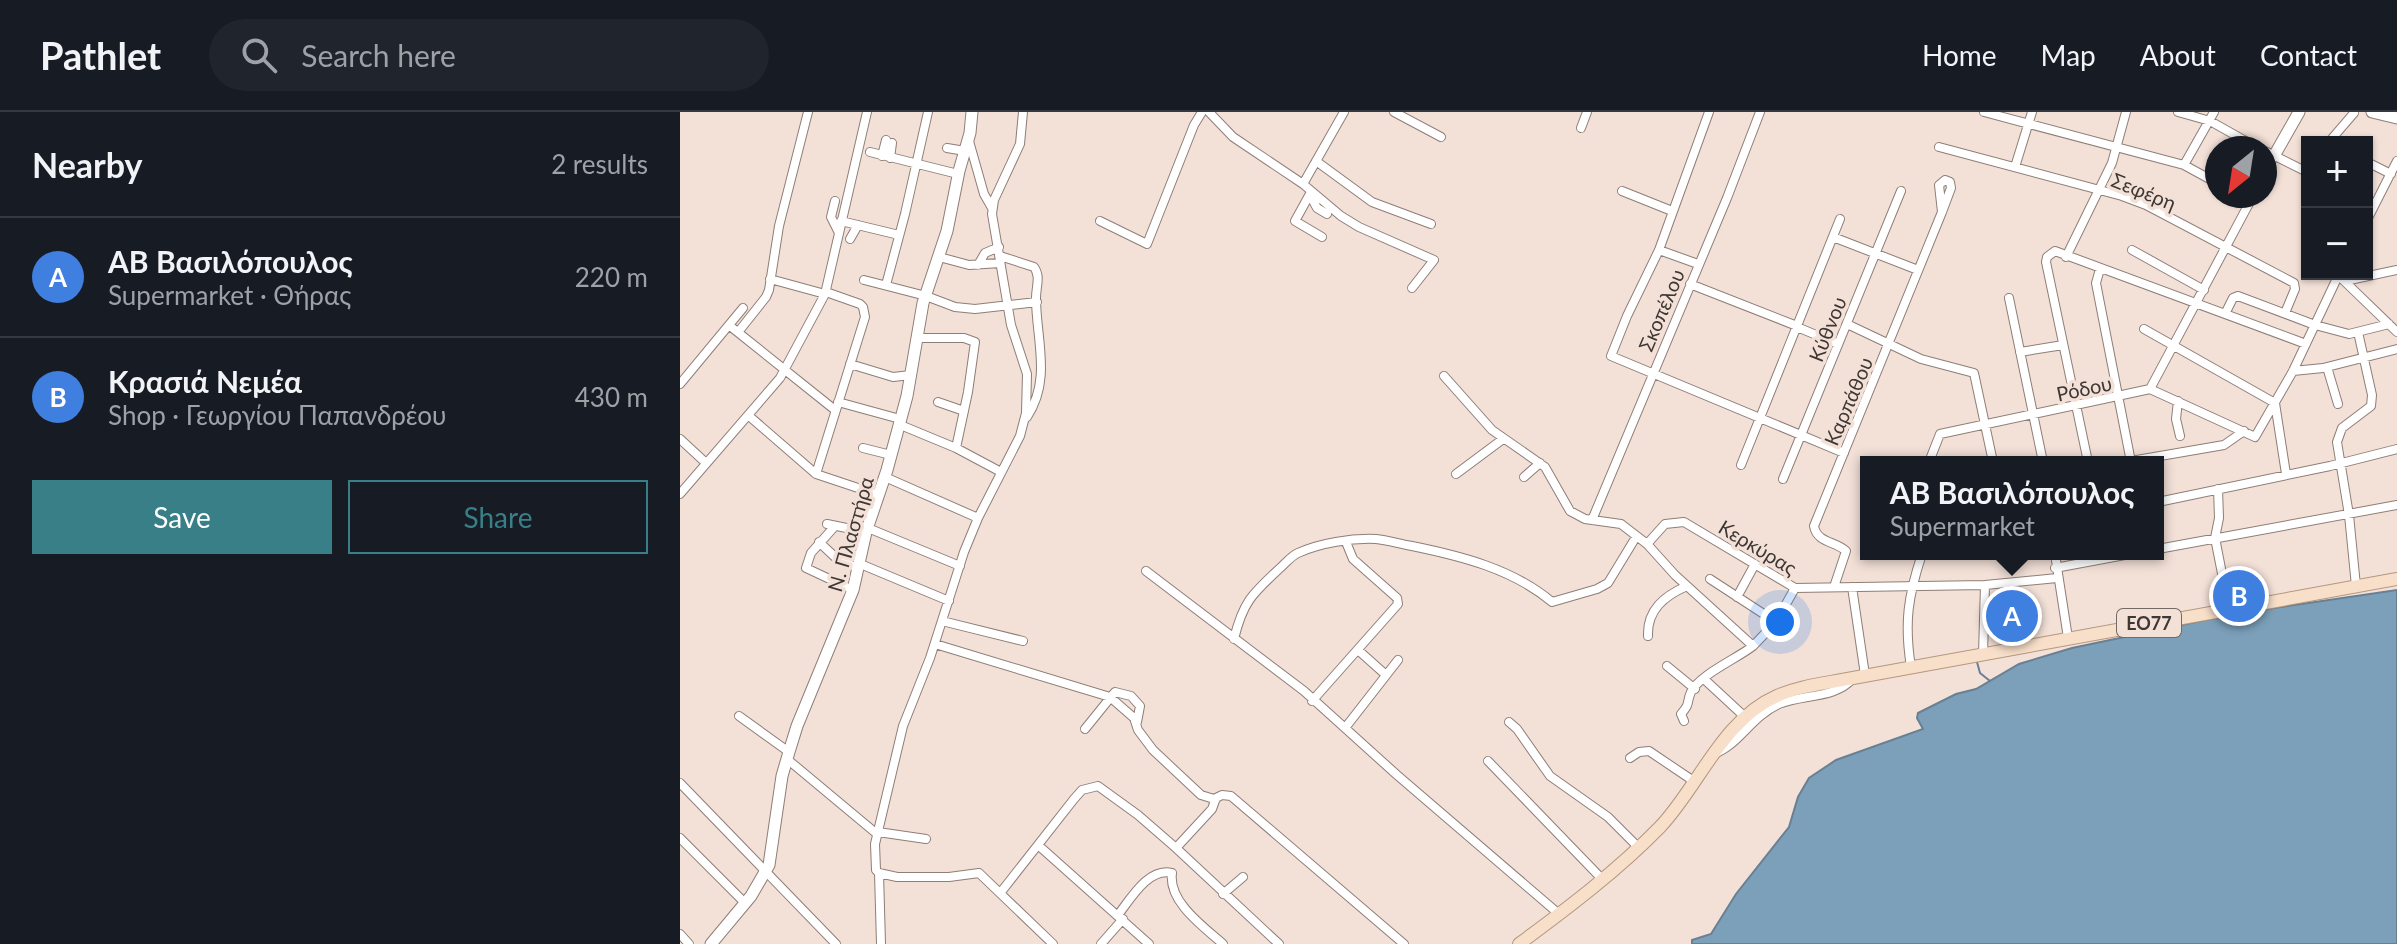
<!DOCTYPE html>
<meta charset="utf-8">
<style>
:root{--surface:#171b24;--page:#20242c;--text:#f1f3f6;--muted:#9ea1a6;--line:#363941;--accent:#387f88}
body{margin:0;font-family:Lato,sans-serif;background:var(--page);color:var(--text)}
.controls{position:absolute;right:24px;top:24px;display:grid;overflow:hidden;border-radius:0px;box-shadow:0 2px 6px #0004}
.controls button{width:72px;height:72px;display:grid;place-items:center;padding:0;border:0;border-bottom:2px solid var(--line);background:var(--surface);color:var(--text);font:40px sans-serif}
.compass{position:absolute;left:1525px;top:24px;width:72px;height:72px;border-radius:50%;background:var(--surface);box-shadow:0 2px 6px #0004;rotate:210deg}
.you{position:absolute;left:1100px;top:510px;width:28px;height:28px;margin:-20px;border:6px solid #fff;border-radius:50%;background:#1a73e8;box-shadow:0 0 0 12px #1a73e833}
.badge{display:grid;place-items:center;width:52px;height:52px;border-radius:50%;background:var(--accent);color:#fff;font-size:26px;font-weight:700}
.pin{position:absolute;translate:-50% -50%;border:4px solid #fff;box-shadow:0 2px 8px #0006}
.popup{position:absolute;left:1180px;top:344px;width:304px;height:104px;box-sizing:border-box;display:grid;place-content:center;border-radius:0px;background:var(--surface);filter:drop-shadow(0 2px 6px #0005);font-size:26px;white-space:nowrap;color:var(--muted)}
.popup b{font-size:30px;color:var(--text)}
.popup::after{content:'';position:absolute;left:50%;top:100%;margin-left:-16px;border:16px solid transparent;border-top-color:var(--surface)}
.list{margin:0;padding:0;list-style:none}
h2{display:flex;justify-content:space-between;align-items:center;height:104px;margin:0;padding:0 32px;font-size:34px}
h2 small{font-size:26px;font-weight:400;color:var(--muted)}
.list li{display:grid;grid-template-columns:52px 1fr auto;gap:24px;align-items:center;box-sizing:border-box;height:120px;padding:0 32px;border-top:2px solid var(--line)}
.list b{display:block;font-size:30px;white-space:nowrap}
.list p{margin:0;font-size:26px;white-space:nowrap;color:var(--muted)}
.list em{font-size:26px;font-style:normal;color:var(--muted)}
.actions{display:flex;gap:16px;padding:24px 32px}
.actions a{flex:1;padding:18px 0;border:2px solid var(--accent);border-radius:0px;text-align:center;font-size:28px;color:var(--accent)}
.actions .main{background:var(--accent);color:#fff}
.icon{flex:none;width:44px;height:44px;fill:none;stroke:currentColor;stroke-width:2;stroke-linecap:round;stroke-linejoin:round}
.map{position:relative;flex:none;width:1717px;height:832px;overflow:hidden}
header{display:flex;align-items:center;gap:48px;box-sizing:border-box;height:112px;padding:0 40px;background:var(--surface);border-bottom:2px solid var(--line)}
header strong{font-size:38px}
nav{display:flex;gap:44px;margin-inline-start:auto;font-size:28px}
.search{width:560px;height:72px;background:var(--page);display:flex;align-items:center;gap:20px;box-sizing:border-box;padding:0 28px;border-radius:44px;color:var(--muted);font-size:30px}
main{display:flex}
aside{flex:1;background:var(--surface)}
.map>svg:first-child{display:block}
.water{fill:#7ca0ba;stroke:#698092;stroke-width:2}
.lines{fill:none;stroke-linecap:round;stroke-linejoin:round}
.stream{stroke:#698092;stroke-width:2}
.street-casing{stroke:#8e7e77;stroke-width:10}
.secondary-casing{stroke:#8e7e77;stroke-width:13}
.primary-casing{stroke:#b4977d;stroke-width:14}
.street{stroke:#fff;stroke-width:8}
.secondary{stroke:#fff;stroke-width:11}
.primary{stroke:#f8dfc9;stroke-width:12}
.labels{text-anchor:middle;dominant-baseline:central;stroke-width:7;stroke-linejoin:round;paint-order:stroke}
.shield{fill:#f3e1d8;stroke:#746a65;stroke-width:2}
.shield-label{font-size:18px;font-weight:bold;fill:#3e3734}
.street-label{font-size:20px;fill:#3e3734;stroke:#f3e1d8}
</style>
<header>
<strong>Pathlet</strong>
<div class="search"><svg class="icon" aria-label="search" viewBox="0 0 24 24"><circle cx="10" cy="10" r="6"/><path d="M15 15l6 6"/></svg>Search here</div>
<nav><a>Home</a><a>Map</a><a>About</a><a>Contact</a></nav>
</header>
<main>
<aside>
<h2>Nearby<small>2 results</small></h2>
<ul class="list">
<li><span class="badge" style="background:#3f7fe0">A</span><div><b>ΑΒ Βασιλόπουλος</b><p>Supermarket · Θήρας</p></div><em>220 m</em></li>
<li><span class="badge" style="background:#3f7fe0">B</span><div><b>Κρασιά Νεμέα</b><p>Shop · Γεωργίου Παπανδρέου</p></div><em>430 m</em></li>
</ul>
<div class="actions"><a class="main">Save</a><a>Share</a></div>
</aside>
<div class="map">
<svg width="1717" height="832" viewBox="0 0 1717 832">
<rect width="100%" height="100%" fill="#f3e1d8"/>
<path class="water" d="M1717,478V832H1012V828L1031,822L1056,782L1109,715L1118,685L1129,666L1156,648L1243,617L1237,606L1238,601L1276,582L1296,577L1339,552L1392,536L1554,502Z"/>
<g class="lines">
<path class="stream" d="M1297,550L1300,561L1310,569"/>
<g class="street-casing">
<path id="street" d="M529,0L553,25L623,72L661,104L679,115L754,148L732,176
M714,0L761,25
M1029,0L979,138L947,204L931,244L1164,341
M1304,0L1504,53L1537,71
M1498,0L1530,9L1578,36
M901,16L907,0
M289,29L304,82L312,96
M1649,30L1674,1
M1259,35L1442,84L1466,93L1614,171L1615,177L1605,201
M267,36L285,39
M1585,39L1627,60
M190,40L278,62
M202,44L206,28
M210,46L212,31
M636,49L692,90L751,112
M1687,50L1711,62
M1504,53L1534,0
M1335,55L1352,0
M1585,61L1594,44
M623,72L664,0
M942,79L992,99
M631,80L615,109L642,125
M630,83L637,96L647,102
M155,89L151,105L159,121
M1687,108L1717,49
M161,109L219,123
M420,109L467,132L514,13L522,0
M1153,125L1238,158
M170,127L178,113
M979,138L1018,152
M1452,138L1524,178
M320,144L354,155C361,165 356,174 356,186C356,227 372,267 347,305
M259,145L289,153L320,151
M1386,145L1432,51L1446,0
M298,153L305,141L319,135
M1420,157L1416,171L1451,350
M1658,163L1717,220
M90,167L145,182
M184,168L246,184L275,195L295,197L357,190
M1665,169L1717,158
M1010,172L1117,214
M206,173L225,102L248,0
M1329,186L1363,350
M1545,202L1553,186L1558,184L1635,213L1669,222L1709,212
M1167,212L1241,247L1294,261L1313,350
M50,214L155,298
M1117,215L1158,232
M1464,217L1595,291L1606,362
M59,219L86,185L89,178L99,114L128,0
M236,226H284L295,230L288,280L276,336
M1340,240L1383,233
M170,252L213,265L231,263
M1647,255L1658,292
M1613,259L1643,256L1717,237
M764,264L812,318L865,355L890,399L905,407L941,412L967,432L995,463L1073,534L1096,510L1115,476
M0,272L63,196
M1470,277L1573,84
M1498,289L1496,307L1500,324
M158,290L220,307
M258,290L284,299
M69,304L136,362L199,383
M218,312L276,336L321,360
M0,327L26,351
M183,336L211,343
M1451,349L1544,333L1564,319
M1249,350L1260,322L1470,277L1575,325L1613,259L1659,162
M1408,350L1366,150L1367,145L1375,139L1626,232
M1061,353L1160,107
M136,362L185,205L183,195L180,192L146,180
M776,362L823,327
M205,365L298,406
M844,365L860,351
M1103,367L1221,79
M1538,377L1539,406L1535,426L1549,497
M0,382L100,266L145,182L187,0
M1478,390L1650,354L1717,337
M912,408L1047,86L1080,0
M147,412L186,420
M155,414L131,441L126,456L173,478
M188,416L280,454
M139,430L155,445L177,456
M967,432L985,412L1004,410L1115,476L1305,473L1377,466
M1478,437L1717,393
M1375,442L1388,526
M178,451L269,489
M1375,456L1450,442
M466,459L624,579L717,663L879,802
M1030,467L1096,510
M1676,474L1669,403L1657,330L1662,316L1691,294L1692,283L1678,220
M1154,475L1166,439C1155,429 1137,431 1134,414L1262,100L1271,76L1270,70L1265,68L1259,73L1262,100
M1172,475L1185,563
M1057,485L1075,452
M262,509L343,529
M968,524C967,498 984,484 1007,474
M554,527C563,490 572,482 599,457C605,452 611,444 618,441C640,431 671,426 696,427C707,428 720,432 732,434C781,444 833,457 872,490L917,477L928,471L956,425
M255,532L430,585L454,606L458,618L473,638L521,683L534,687L542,683L551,684L724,832
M678,538L706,563
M1303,542L1305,473
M987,554L1015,577
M1231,555C1224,511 1228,484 1242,442
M1024,567L1065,605
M632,589L718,492L717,486L673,447L666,430
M59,604L109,640
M1004,609L1001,602C1011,591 1006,591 1011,580C1019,563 1058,546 1073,534
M829,610L837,617L870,664L928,705L958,735
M665,616L718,548
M405,617L435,580L451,584L460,594L457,610
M1036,641C1059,632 1072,604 1099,592C1123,582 1156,587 1173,566
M950,646L959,640L969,639L1015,670
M107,647L197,722
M808,649L922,767
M0,671L156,832
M198,720L246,727
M0,726L65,791
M358,733L469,832
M496,736L532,697L536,686
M199,761L217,765H269L299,761L373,832
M492,761C488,790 524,815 543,832
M321,780L394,687L402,678L418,674L458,703L496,736L599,832
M543,782L563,765
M438,803C451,786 469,755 492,761
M0,822L9,832
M201,832L199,761L196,758L195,732L223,614L250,546L284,440L298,406L340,324L346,301L347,262L331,213L312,102L314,88L340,32L343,0
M421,832L443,807"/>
</g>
<g class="secondary-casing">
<path id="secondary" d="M1692,0L1717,6
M1594,44L1619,0
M31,832L71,784L89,753L102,664L109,640L117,614L173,478L186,420L207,358L227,284L243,191L267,119L279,59L290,21L292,0"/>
</g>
<g class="primary-casing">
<path id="primary" d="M839,832C888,796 938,758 980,715C1019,674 1042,608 1097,584C1117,575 1140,572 1162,568L1717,467"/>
</g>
<use href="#street" class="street"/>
<use href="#secondary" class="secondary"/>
<use href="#primary" class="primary"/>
</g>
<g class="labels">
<rect class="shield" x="1437" y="497" width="64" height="28" rx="6"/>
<g class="shield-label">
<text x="1469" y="511">ΕΟ77</text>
</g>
<g class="street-label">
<text transform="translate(1464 79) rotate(22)">Σεφέρη</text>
<text transform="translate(981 198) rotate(-67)">Σκοπέλου</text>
<text transform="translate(1147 217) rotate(-68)">Κύθνου</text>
<text transform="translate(1404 276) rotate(-12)">Ρόδου</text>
<text transform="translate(1168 289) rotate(-67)">Καρπάθου</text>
<text transform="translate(170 422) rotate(-74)">Ν. Πλαστήρα</text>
<text transform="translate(1078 435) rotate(31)">Κερκύρας</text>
</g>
</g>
</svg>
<div class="controls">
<button>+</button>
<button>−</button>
</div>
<svg class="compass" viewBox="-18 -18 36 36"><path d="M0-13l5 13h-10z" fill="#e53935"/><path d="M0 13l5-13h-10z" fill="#9ea1a6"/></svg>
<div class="you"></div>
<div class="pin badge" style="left:1332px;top:504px;background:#3f7fe0">A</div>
<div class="popup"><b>ΑΒ Βασιλόπουλος</b>Supermarket</div>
<div class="pin badge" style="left:1559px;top:484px;background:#3f7fe0">B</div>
</div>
</main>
